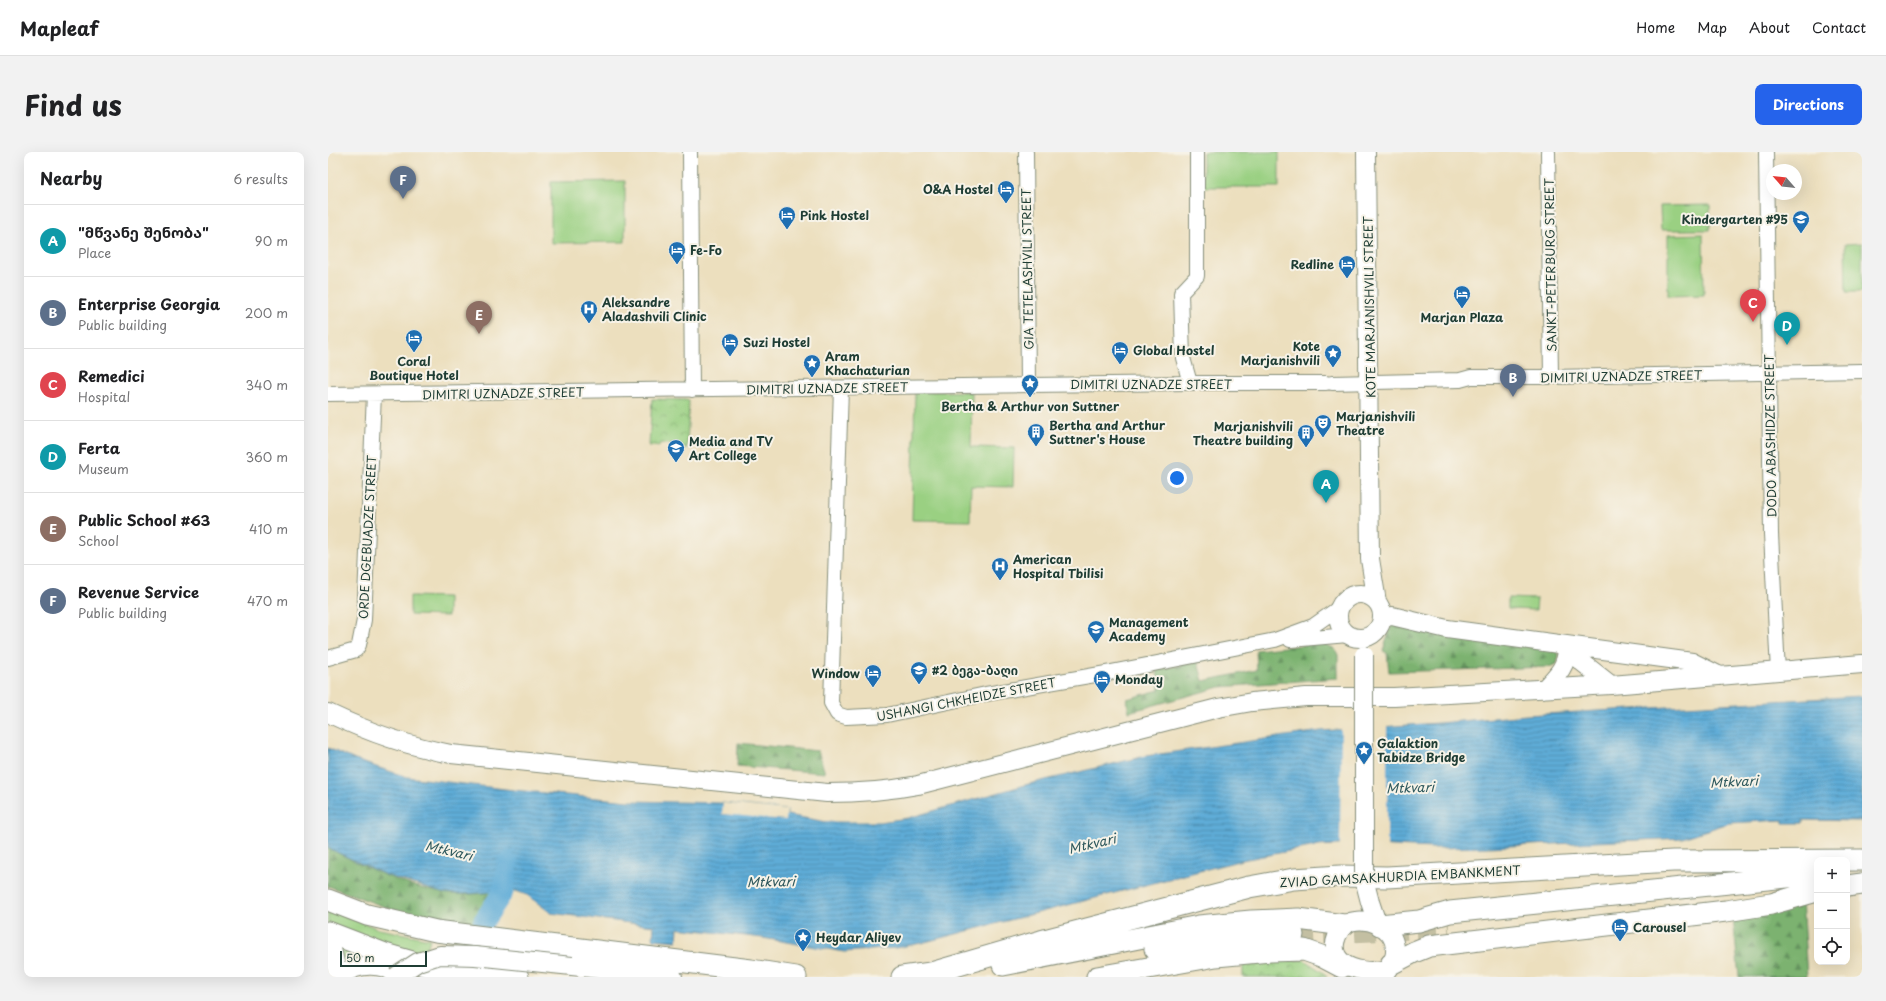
<!DOCTYPE html>
<meta charset="utf-8">
<style>
:root{--surface:#fff;--page:#f2f2f2;--text:#202124;--muted:#757577;--line:#e0e0e0;--accent:#2563eb}
body{margin:0;font-family:"Playpen Sans","Noto Sans Georgian",sans-serif;background:var(--page);color:var(--text)}
.controls{position:absolute;right:12px;bottom:12px;display:grid;overflow:hidden;border-radius:8px;box-shadow:0 4px 16px #0002}
.controls button{width:36px;height:36px;display:grid;place-items:center;padding:0;border:0;border-bottom:1px solid var(--line);background:var(--surface);color:var(--text);font:20px sans-serif}
.compass{position:absolute;left:1438px;top:12px;width:36px;height:36px;border-radius:50%;background:var(--surface);box-shadow:0 4px 16px #0002;rotate:298deg}
.scale{position:absolute;left:12px;bottom:10px;width:87px;box-sizing:border-box;padding-left:4px;border:2px solid #1f3d34;border-top:0;font-size:11px;line-height:14px;white-space:nowrap;color:#1f3d34;-webkit-text-stroke:3px #f7f3e8;paint-order:stroke}
.you{position:absolute;left:849px;top:326px;width:14px;height:14px;margin:-10px;border:3px solid #fff;border-radius:50%;background:#1a73e8;box-shadow:0 0 0 6px #1a73e833}
.badge{display:grid;place-items:center;width:26px;height:26px;border-radius:50%;background:var(--accent);color:#fff;font-size:13px;font-weight:700}
.pin{position:absolute;translate:-50% -33px;filter:drop-shadow(0 1px 2px #0008)}
.pin::after{content:'';position:absolute;top:21px;width:14px;height:12px;background:inherit;clip-path:polygon(0 0,100% 0,50% 100%)}
.list{margin:0;padding:0;list-style:none}
h2{display:flex;justify-content:space-between;align-items:center;height:52px;margin:0;padding:0 16px;font-size:17px}
h2 small{font-size:13px;font-weight:400;color:var(--muted)}
.list li{display:grid;grid-template-columns:26px 1fr auto;gap:12px;align-items:center;box-sizing:border-box;height:72px;padding:0 16px;border-top:1px solid var(--line)}
.list b{display:block;font-size:15px;white-space:nowrap}
.list p{margin:0;font-size:13px;white-space:nowrap;color:var(--muted)}
.list em{font-size:13px;font-style:normal;color:var(--muted)}
.icon{flex:none;width:22px;height:22px;fill:none;stroke:currentColor;stroke-width:2;stroke-linecap:round;stroke-linejoin:round}
.map{position:relative;flex:none;width:1534px;height:825px;overflow:hidden;border-radius:8px}
header{display:flex;align-items:center;gap:24px;box-sizing:border-box;height:56px;padding:0 20px;background:var(--surface);border-bottom:1px solid var(--line)}
header strong{font-size:19px}
nav{display:flex;gap:22px;margin-inline-start:auto;font-size:14px}
.intro{display:flex;align-items:center;justify-content:space-between;box-sizing:border-box;height:96px;padding:0 24px}
h1{margin:0;font-size:28px}
.button{padding:10px 18px;border-radius:8px;background:var(--accent);color:#fff;font-size:14px;font-weight:700}
main{display:flex;gap:24px;padding:0 24px}
aside{flex:1;background:var(--surface);border-radius:8px;box-shadow:0 4px 16px #0002}
.map>svg:first-child{display:block}
.green{fill:#9ad082;stroke:#5c865b}
.forest{fill:url(#forest-firs);stroke:#4d7852}
.park{fill:url(#park-crowns);stroke:#5c865b}
.water{fill:url(#water-rules);stroke:#3e7486}
.pier{fill:#ecdfbe}
.lines{fill:none;stroke-linecap:round;stroke-linejoin:round}
.river{stroke:#5eacd7;stroke-width:21}
.highway-tunnel{stroke:#c3bfa2;stroke-width:21;stroke-dasharray:21 10;stroke-linecap:butt}
.minor-casing{stroke:#868e79;stroke-width:16}
.major-casing{stroke:#868e79;stroke-width:20}
.highway-casing{stroke:#868e79;stroke-width:23}
.minor{stroke:#fff;stroke-width:14}
.major{stroke:#fff;stroke-width:18}
.highway{stroke:#fff;stroke-width:21}
.major-bridge-casing{stroke:#868e79;stroke-width:20;stroke-linecap:butt}
.major-bridge{stroke:#fff;stroke-width:18}
.labels{text-anchor:middle;dominant-baseline:central;stroke-width:4;stroke-linejoin:round;paint-order:stroke}
.poi-label{font-size:12px;font-weight:bold;fill:#1f3d34;stroke:#f7f3e8;text-anchor:start}
.street-label{font-size:12px;fill:#1f3d34;stroke:#f7f3e8}
.water-label{font-size:13px;font-style:italic;fill:#2f595d;stroke:#f7f3e8}
</style>
<header>
<strong>Mapleaf</strong>
<nav><a>Home</a><a>Map</a><a>About</a><a>Contact</a></nav>
</header>
<div class="intro"><h1>Find us</h1><a class="button">Directions</a></div>
<main>
<aside>
<h2>Nearby<small>6 results</small></h2>
<ul class="list">
<li><span class="badge" style="background:#0f9aa8">A</span><div><b>&quot;მწვანე შენობა&quot;</b><p>Place</p></div><em>90 m</em></li>
<li><span class="badge" style="background:#5c6f8a">B</span><div><b>Enterprise Georgia</b><p>Public building</p></div><em>200 m</em></li>
<li><span class="badge" style="background:#e0444e">C</span><div><b>Remedici</b><p>Hospital</p></div><em>340 m</em></li>
<li><span class="badge" style="background:#0f9aa8">D</span><div><b>Ferta</b><p>Museum</p></div><em>360 m</em></li>
<li><span class="badge" style="background:#8d6e63">E</span><div><b>Public School #63</b><p>School</p></div><em>410 m</em></li>
<li><span class="badge" style="background:#5c6f8a">F</span><div><b>Revenue Service</b><p>Public building</p></div><em>470 m</em></li>
</ul>
</aside>
<div class="map">
<svg width="1534" height="825" viewBox="0 0 1534 825">
<defs>
<pattern id="forest-firs" width="22" height="20" patternUnits="userSpaceOnUse"><rect width="22" height="20" fill="#7bb270"/><path d="M5 1l3.5 6h-7zM16 11l3.5 6h-7z" fill="#64925d"/></pattern>
<pattern id="park-crowns" width="20" height="18" patternUnits="userSpaceOnUse"><rect width="20" height="18" fill="#9ad082"/><path d="M2 6a3 3 0 1 1 6 0M12 15a3 3 0 1 1 6 0" fill="none" stroke="#7daa6b"/></pattern>
<pattern id="water-rules" width="6" height="5" patternUnits="userSpaceOnUse"><rect width="6" height="5" fill="#5eacd7"/><path d="M0 2.5h6" fill="none" stroke="#4d8daf"/></pattern>
</defs>
<rect width="100%" height="100%" fill="#f7f3e8"/>
<filter id="ink" filterUnits="userSpaceOnUse"><feTurbulence type="fractalNoise" baseFrequency=".025" numOctaves="2"/><feDisplacementMap in="SourceGraphic" scale="8" xChannelSelector="R" yChannelSelector="G"/><feConvolveMatrix kernelMatrix="1 2 1 2 8 2 1 2 1" color-interpolation-filters="sRGB"/></filter>
<filter id="wash" filterUnits="userSpaceOnUse"><feTurbulence type="fractalNoise" baseFrequency=".012" numOctaves="4" result="noise"/><feDisplacementMap in="SourceGraphic" scale="16" xChannelSelector="R" yChannelSelector="G"/><feGaussianBlur stdDeviation="0.9" result="paint"/><feColorMatrix in="noise" values="0 0 0 0 0 0 0 0 0 0 0 0 0 0 0 0 0 1.4 0 .05"/><feComposite in="paint" operator="in"/></filter>
<g filter="url(#wash)">
<rect width="100%" height="100%" fill="#ecdfbe"/>
<path class="green" d="M875,0H951V35H875Z
M297,29V90L223,91V30Z
M1382,53V78H1333L1332,54Z
M1375,82L1376,143L1340,144V83Z
M1534,91V140H1518L1517,92Z
M587,239L644,240L643,295L686,296L685,335L643,334L642,369L584,368Z
M82,444L120,445V464L82,463Z
M1180,446L1209,447L1208,458L1180,457Z
M0,757L51,777L102,787L99,797L86,801L34,786L0,771Z
M0,787L47,808L25,807L7,811Z"/>
<path class="forest" d="M1064,471L1229,495L1231,504L1229,512L1221,515L1061,520L1059,501L1055,499Z
M995,491L1007,497L1010,503V526L892,535L801,560L799,547L831,538L829,518L870,510L875,529L929,518L928,498Z
M410,591L490,599L497,621L409,614Z
M0,696C36,714 74,734 114,741C131,744 149,742 166,740L165,746L145,774L133,775L68,759L0,734Z
M1474,748L1479,824L1411,825L1405,766Z"/>
<path class="park" d="M324,247L361,248L359,296L343,295V292L332,291L331,294H321Z
M976,808L996,821L999,825H915V809Z"/>
<path class="water" d="M1534,544V669L1475,668V671H1455V668L1401,671L1354,686L1159,695L1104,696L1027,692L988,694L914,708L593,791L567,796L517,800L435,786L350,776L349,789L325,787L326,774L223,761L199,743L188,739L131,742L114,741L58,723L0,696V596L27,608L79,625L185,638L301,649L395,651L459,658V663L499,670H552L580,666L701,632L818,604L993,579L1111,571L1199,563Z"/>
<path class="pier" d="M1059,573V696L1012,695L1013,576Z
M395,651L459,658L458,668L394,662Z"/>
<g class="lines">
<path class="river" d="M155,770L175,740L180,711"/>
</g>
</g>
<g filter="url(#ink)">
<g class="lines">
<path class="highway-tunnel" d="M965,783L1121,775"/>
<g class="minor-casing">
<path id="minor" d="M362,0L364,238
M698,0L700,233
M1220,0L1223,225
M1438,0L1443,382L1450,520
M862,231L855,206L853,141L869,124V0
M1004,231L1132,228L1143,225H1223L1534,219
M513,236L503,551L509,562L518,565L559,563L658,542L784,520L947,488L985,474L1012,455
M0,242L862,231H998
M962,488L1020,483
M0,506L28,498L31,493L36,468L46,242"/>
</g>
<g class="major-casing">
<path id="major" d="M1038,0L1042,407L1049,450
M1010 464a22 22 0 1 1 44 0a22 22 0 1 1-44 0Z
M1054,466L1064,464L1119,477L1364,510L1392,524
M1232,493L1283,533
M1216,537C1228,524 1238,516 1239,498
M0,561C40,580 79,594 123,602L499,641C530,641 559,639 590,633L890,556L924,550L978,545H1066L1283,533L1534,512
M1036,727L1042,750L1049,771
M0,789L5,801L10,825
M244,814L345,825
M11,825C28,811 55,809 72,825
M1055,825C1059,817 1067,809 1067,800C1069,774 1035,761 1016,773C989,807 1026,825 1059,817"/>
</g>
<g class="highway-casing">
<path id="highway" d="M1519,734L1534,732
M0,748L39,763L108,779L423,818L468,825
M1052,773L1091,769L1122,760L1489,722
M0,780L57,802L95,813L190,825
M827,797L919,785L965,783
M1063,812L1086,800L1101,794L1398,759L1443,752L1489,739
M675,813L871,774L923,769L970,767L1016,773
M574,825L603,821L713,789L921,735L966,727L1012,724L1059,725L1345,709L1534,708
M769,825L888,804L942,799L976,798L993,804L1014,815"/>
</g>
<use href="#minor" class="minor"/>
<use href="#major" class="major"/>
<use href="#highway" class="highway"/>
<g class="major-bridge-casing">
<path id="major-bridge" d="M1036,503V727
M67,825L90,810L112,803L147,804L244,814"/>
</g>
<use href="#major-bridge" class="major-bridge"/>
</g>
</g>
<defs>
<g id="hotel-pin" transform="scale(0.9)"><path d="M0 17L-7.5 6A9.5 9.5 0 1 1 7.5 6Z" fill="#1f6fb2" stroke="#f7f3e8"/><path d="M-6-4.5h1.5V1H6V5H4.5V3h-9V5H-6ZM-4 0a1.8 1.8 0 1 1 3.6 0ZM.5 0V-2.5h3Q6-2.5 6 0Z" fill="#fff"/></g>
<g id="school-pin" transform="scale(0.9)"><path d="M0 17L-7.5 6A9.5 9.5 0 1 1 7.5 6Z" fill="#1f6fb2" stroke="#f7f3e8"/><path d="M0-5L7-2L0 1L-7-2ZM-4 1L0 2.5L4 1V4Q0 6-4 4Z" fill="#fff"/></g>
<g id="hospital-pin" transform="scale(0.9)"><path d="M0 17L-7.5 6A9.5 9.5 0 1 1 7.5 6Z" fill="#1f6fb2" stroke="#f7f3e8"/><path d="M-5-5h3v3.5h4V-5h3V5h-3V1.5h-4V5h-3Z" fill="#fff"/></g>
<g id="sight-pin" transform="scale(0.9)"><path d="M0 17L-7.5 6A9.5 9.5 0 1 1 7.5 6Z" fill="#1f6fb2" stroke="#f7f3e8"/><path d="M0-6L1.8-2.2L6-1.7L2.9 1.2L3.7 5.4L0 3.3L-3.7 5.4L-2.9 1.2L-6-1.7L-1.8-2.2Z" fill="#fff"/></g>
<g id="theatre-pin" transform="scale(0.9)"><path d="M0 17L-7.5 6A9.5 9.5 0 1 1 7.5 6Z" fill="#1f6fb2" stroke="#f7f3e8"/><path d="M-5-5.5Q0-4 5-5.5V0Q5 5 0 6Q-5 5-5 0ZM-3.3-2.5H-1v1.5H-3.3ZM1-2.5H3.3v1.5H1ZM-2.8 1Q0 5.5 2.8 1Z" fill="#fff"/></g>
<g id="building-pin" transform="scale(0.9)"><path d="M0 17L-7.5 6A9.5 9.5 0 1 1 7.5 6Z" fill="#1f6fb2" stroke="#f7f3e8"/><path d="M-4-6H4V6H1V3H-1V6H-4ZM-2.5-4.3h1.7v1.8h-1.7ZM.8-4.3h1.7v1.8H.8ZM-2.5-1h1.7V.8h-1.7ZM.8-1h1.7V.8H.8Z" fill="#fff"/></g>
<g id="university-pin" transform="scale(0.9)"><path d="M0 17L-7.5 6A9.5 9.5 0 1 1 7.5 6Z" fill="#1f6fb2" stroke="#f7f3e8"/><path d="M0-5L7-2L0 1L-7-2ZM-4 1L0 2.5L4 1V4Q0 6-4 4Z" fill="#fff"/></g>
</defs>
<g fill-rule="evenodd">
<use href="#hotel-pin" x="678" y="37"/>
<use href="#hotel-pin" x="459" y="63"/>
<use href="#school-pin" x="1473" y="67"/>
<use href="#hotel-pin" x="349" y="98"/>
<use href="#hotel-pin" x="1019" y="112"/>
<use href="#hotel-pin" x="1134" y="142"/>
<use href="#hospital-pin" x="261" y="157"/>
<use href="#hotel-pin" x="86" y="186"/>
<use href="#hotel-pin" x="402" y="190"/>
<use href="#hotel-pin" x="792" y="198"/>
<use href="#sight-pin" x="1005" y="201"/>
<use href="#sight-pin" x="484" y="211"/>
<use href="#sight-pin" x="702" y="231"/>
<use href="#theatre-pin" x="995" y="271"/>
<use href="#building-pin" x="708" y="280"/>
<use href="#building-pin" x="978" y="281"/>
<use href="#university-pin" x="348" y="296"/>
<use href="#hospital-pin" x="672" y="414"/>
<use href="#university-pin" x="768" y="477"/>
<use href="#school-pin" x="591" y="518"/>
<use href="#hotel-pin" x="545" y="521"/>
<use href="#hotel-pin" x="774" y="527"/>
<use href="#sight-pin" x="1036" y="598"/>
<use href="#hotel-pin" x="1292" y="775"/>
<use href="#sight-pin" x="475" y="785"/>
</g>
<g class="labels">
<g class="poi-label">
<text x="665" y="37" text-anchor="end">O&amp;A Hostel</text>
<text x="472" y="63">Pink Hostel</text>
<text x="1460" y="67" text-anchor="end">Kindergarten #95</text>
<text x="362" y="98">Fe-Fo</text>
<text x="1006" y="112" text-anchor="end">Redline</text>
<text x="274" y="150">Aleksandre<tspan x="274" dy="14">Aladashvili Clinic</tspan></text>
<text x="1134" y="165" text-anchor="middle">Marjan Plaza</text>
<text x="415" y="190">Suzi Hostel</text>
<text x="992" y="194" text-anchor="end">Kote<tspan x="992" dy="14">Marjanishvili</tspan></text>
<text x="805" y="198">Global Hostel</text>
<text x="497" y="204">Aram<tspan x="497" dy="14">Khachaturian</tspan></text>
<text x="86" y="209" text-anchor="middle">Coral<tspan x="86" dy="14">Boutique Hotel</tspan></text>
<text x="702" y="254" text-anchor="middle">Bertha &amp; Arthur von Suttner</text>
<text x="1008" y="264">Marjanishvili<tspan x="1008" dy="14">Theatre</tspan></text>
<text x="721" y="273">Bertha and Arthur<tspan x="721" dy="14">Suttner's House</tspan></text>
<text x="965" y="274" text-anchor="end">Marjanishvili<tspan x="965" dy="14">Theatre building</tspan></text>
<text x="361" y="289">Media and TV<tspan x="361" dy="14">Art College</tspan></text>
<text x="685" y="407">American<tspan x="685" dy="14">Hospital Tbilisi</tspan></text>
<text x="781" y="470">Management<tspan x="781" dy="14">Academy</tspan></text>
<text x="604" y="518">#2 ბეგა-ბაღი</text>
<text x="532" y="521" text-anchor="end">Window</text>
<text x="787" y="527">Monday</text>
<text x="1049" y="591">Galaktion<tspan x="1049" dy="14">Tabidze Bridge</tspan></text>
<text x="1305" y="775">Carousel</text>
<text x="488" y="785">Heydar Aliyev</text>
</g>
<g class="street-label">
<text transform="translate(1222 113) rotate(-91)">SANKT-PETERBURG STREET</text>
<text transform="translate(699 117) rotate(-91)">GIA TETELASHVILI STREET</text>
<text transform="translate(1041 155) rotate(-91)">KOTE MARJANISHVILI STREET</text>
<text transform="translate(1293 224) rotate(-1)">DIMITRI UZNADZE STREET</text>
<text x="823" y="232">DIMITRI UZNADZE STREET</text>
<text transform="translate(499 236) rotate(-1)">DIMITRI UZNADZE STREET</text>
<text transform="translate(175 241) rotate(-1)">DIMITRI UZNADZE STREET</text>
<text transform="translate(1442 284) rotate(-91)">DODO ABASHIDZE STREET</text>
<text transform="translate(39 385) rotate(-87)">ORDE DGEBUADZE STREET</text>
<text transform="translate(638 547) rotate(-11)">USHANGI CHKHEIDZE STREET</text>
<text transform="translate(1072 724) rotate(-3)">ZVIAD GAMSAKHURDIA EMBANKMENT</text>
</g>
<g class="water-label">
<text transform="translate(1406 629) rotate(-3)">Mtkvari</text>
<text transform="translate(1082 635) rotate(-2)">Mtkvari</text>
<text transform="translate(764 691) rotate(-13)">Mtkvari</text>
<text transform="translate(121 698) rotate(13)">Mtkvari</text>
<text transform="translate(443 729) rotate(-1)">Mtkvari</text>
</g>
</g>
</svg>
<div class="controls">
<button>+</button>
<button>−</button>
<button><svg class="icon" aria-label="locate" viewBox="0 0 24 24"><circle cx="12" cy="12" r="6"/><path d="M12 2v4M12 18v4M2 12h4M18 12h4"/></svg></button>
</div>
<svg class="compass" viewBox="-18 -18 36 36"><path d="M0-13l5 13h-10z" fill="#e53935"/><path d="M0 13l5-13h-10z" fill="#757577"/></svg>
<div class="scale">50 m</div>
<div class="you"></div>
<div class="pin badge" style="left:998px;top:351px;background:#0f9aa8">A</div>
<div class="pin badge" style="left:1185px;top:245px;background:#5c6f8a">B</div>
<div class="pin badge" style="left:1425px;top:170px;background:#e0444e">C</div>
<div class="pin badge" style="left:1459px;top:193px;background:#0f9aa8">D</div>
<div class="pin badge" style="left:151px;top:182px;background:#8d6e63">E</div>
<div class="pin badge" style="left:75px;top:47px;background:#5c6f8a">F</div>
</div>
</main>
